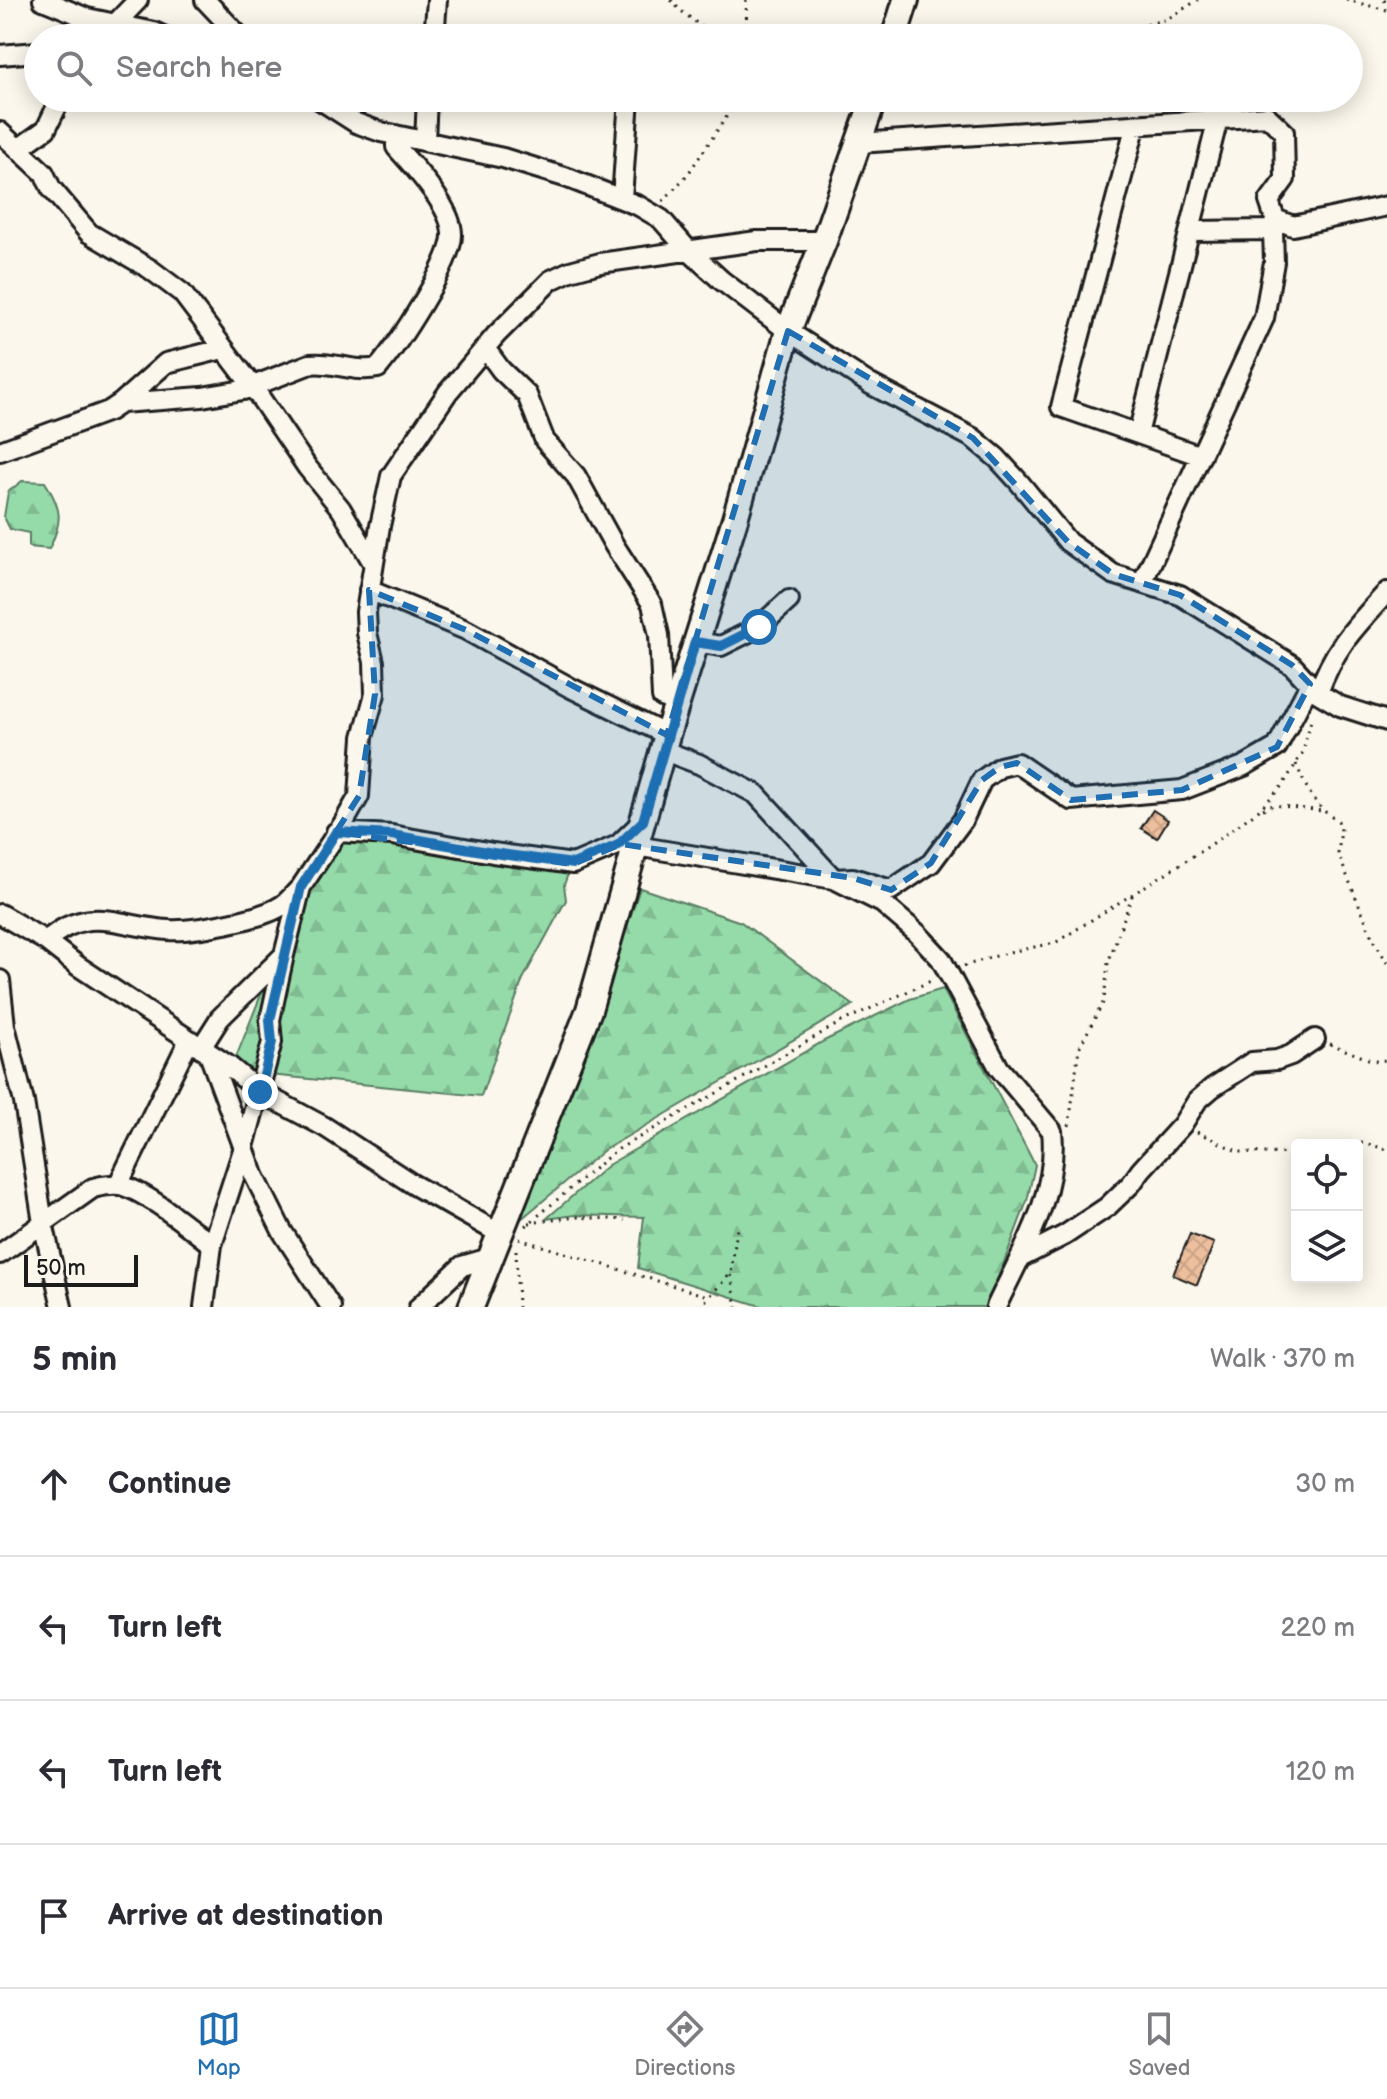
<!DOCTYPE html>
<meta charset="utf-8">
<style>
:root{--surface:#fff;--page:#f2f2f3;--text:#2b2b33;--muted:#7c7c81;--line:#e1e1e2;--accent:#1f6fb2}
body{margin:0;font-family:"Balsamiq Sans",sans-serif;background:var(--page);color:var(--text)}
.controls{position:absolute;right:24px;bottom:24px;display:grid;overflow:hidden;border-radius:8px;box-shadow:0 4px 20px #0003}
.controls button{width:72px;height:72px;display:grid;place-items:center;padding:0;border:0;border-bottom:2px solid var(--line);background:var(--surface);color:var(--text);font:40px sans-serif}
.scale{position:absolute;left:24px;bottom:20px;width:114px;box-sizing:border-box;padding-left:8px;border:4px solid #1c1c1c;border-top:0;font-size:22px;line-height:28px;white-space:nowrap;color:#1c1c1c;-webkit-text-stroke:6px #fbf7ec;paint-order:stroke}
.stop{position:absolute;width:24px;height:24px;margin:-18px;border:6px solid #1f6fb2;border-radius:50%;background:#fff}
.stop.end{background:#1f6fb2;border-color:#fff;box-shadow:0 2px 8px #0008}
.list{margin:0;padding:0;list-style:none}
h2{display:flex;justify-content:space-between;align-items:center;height:104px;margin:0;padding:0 32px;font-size:34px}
h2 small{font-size:26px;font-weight:400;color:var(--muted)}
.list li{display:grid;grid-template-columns:52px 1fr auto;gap:24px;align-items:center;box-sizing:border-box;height:144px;padding:0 32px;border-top:2px solid var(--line)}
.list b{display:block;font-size:30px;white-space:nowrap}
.list em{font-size:26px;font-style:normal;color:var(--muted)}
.icon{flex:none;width:44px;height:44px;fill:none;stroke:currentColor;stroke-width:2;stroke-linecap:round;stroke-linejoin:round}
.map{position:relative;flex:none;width:1387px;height:1307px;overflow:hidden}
.search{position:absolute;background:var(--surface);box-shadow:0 4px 20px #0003;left:24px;right:24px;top:24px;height:88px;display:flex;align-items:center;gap:20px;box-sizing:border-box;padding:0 28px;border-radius:44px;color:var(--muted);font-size:30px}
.sheet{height:680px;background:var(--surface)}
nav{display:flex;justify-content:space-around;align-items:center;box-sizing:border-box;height:112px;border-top:2px solid var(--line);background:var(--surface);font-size:22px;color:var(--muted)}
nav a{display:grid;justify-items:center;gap:4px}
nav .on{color:var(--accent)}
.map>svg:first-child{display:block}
.forest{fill:url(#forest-firs);stroke:#587c62;stroke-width:2}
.building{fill:url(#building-cross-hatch);stroke:#1c1c1c;stroke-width:2}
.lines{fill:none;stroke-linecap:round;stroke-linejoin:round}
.street-casing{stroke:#1c1c1c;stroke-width:24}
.secondary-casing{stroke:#1c1c1c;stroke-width:30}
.path{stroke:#1c1c1c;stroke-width:3;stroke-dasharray:2 6;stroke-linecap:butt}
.street{stroke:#fbf7ec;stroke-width:18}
.secondary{stroke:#fbf7ec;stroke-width:24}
.route{stroke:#1f6fb2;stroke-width:10}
.marked{fill:#1f6fb2;fill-opacity:0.2;stroke:#1f6fb2;stroke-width:6;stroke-dasharray:16 10;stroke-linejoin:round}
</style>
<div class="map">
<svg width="1387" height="1307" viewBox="0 0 1387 1307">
<defs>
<pattern id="forest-firs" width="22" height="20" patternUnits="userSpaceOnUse" patternTransform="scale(2)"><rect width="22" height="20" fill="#95dba9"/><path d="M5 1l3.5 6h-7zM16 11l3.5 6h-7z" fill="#80bb91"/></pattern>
<pattern id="building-cross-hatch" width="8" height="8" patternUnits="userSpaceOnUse" patternTransform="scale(2)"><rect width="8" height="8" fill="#edbf9d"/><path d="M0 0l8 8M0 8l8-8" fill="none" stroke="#cba487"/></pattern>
</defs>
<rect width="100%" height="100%" fill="#fbf7ec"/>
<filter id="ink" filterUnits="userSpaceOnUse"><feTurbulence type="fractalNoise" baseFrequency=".0125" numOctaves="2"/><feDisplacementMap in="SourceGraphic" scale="16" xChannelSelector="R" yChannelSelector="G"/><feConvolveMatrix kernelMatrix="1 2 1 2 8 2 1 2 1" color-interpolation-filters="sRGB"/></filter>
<g filter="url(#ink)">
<path class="forest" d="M22,481L45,482C62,509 63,521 49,549L29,547V533L10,529L4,517L8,492Z
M342,829L573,860L564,885L566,900L523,979L481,1096L259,1074L235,1060L303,889Z
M640,888L741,922L853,1005L604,1150L514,1225L594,1023Z
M943,989L1035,1165L1027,1201L987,1307H764L638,1268L644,1217L575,1215L546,1219L608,1165L824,1041L910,999Z"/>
<path class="building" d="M1153,810L1168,820L1157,838L1141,828Z
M1190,1234L1214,1243L1197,1285L1173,1275Z"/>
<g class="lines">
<g class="street-casing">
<path id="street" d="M43,0L87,18L154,32L167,38
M205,0L241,38
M115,24L138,0
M66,38L87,18
M434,38L437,0
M0,55L38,52
M317,98L356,123L381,132L503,158L568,178L639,206L661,219L688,250L721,280L788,331L870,384L973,438L997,458L1019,482L1068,542L1113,574L1180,595L1292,665L1318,693L1340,706L1387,721
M1136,124L1061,407L1201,456
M0,132L44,173L51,188L89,233L150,269L182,293L253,387L307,467L341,509L373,563
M425,141L427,98
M858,143L1267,116L1284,132L1285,179L1269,201L1275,219L1293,226L1387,206
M18,149L46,129L61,98
M622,199L629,98
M1190,231L1273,230
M485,348L501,370L527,395L545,441L576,476L614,545L652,604L659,635L662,697L677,703
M121,403L202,397L243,390L310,364C333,361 354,373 378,368C397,345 453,262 452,234C452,207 413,166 396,147V135
M1138,434L1218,119
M0,451L109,411L121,403L166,363L223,349
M1142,583L1264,318L1274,262L1273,230L1275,219
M369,590L466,630L571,688L667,735
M695,642L721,646L759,627L789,600
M1318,693C1335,646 1355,627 1387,592
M662,750L699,764L756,794L834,879L882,903L917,933L941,959L999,1068L1052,1131C1059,1194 1021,1253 996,1307
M336,832L392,835L493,853L573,864L618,845L641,823
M636,846L834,879L853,878L891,890L931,863L963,820L982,780L1000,767L1017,763L1071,800L1182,790L1244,766L1277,747L1310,684
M0,914L46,941L78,966L229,1066L260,1092L325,1127L414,1185L502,1235
M46,941C89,903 120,927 168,930C191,932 262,919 281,906C288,902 293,895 299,889
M0,980L5,1026L24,1102L43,1223L62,1307
M201,1048L220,1018L284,955L301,887L343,824L359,796L363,737L375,694L374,662L367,633L366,612L380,526L391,476L448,392L496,335L551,280L570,271L600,263L757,241H824
M209,1054L254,1175L282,1231L331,1307
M118,1185L189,1040
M0,1254L93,1188C102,1186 109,1184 119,1185C145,1190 190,1228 212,1245
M1022,1257L1065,1235L1107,1207L1131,1184L1141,1170L1182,1125L1197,1101L1212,1088L1252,1062L1277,1060L1291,1055L1315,1039
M204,1307L212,1245L244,1147L272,1042L270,1020L284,955
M419,1307L462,1266L493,1257"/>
</g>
<g class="secondary-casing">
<path id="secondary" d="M894,38L906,0
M471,1307L589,1010L667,735L735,519L788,331L824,241L874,98"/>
</g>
<path class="path" d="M671,0L680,10L716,38
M746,0L747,38
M1346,0L1387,10
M1384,0L1387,4
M1036,38L1141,26L1167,19L1198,0
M663,201L688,174L739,98
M1296,764C1307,789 1314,807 1338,821L1341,830L1338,854L1372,936L1387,963
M1263,809L1273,805L1322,811
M964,966L1009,952L1055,943L1209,846L1259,810L1283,785L1303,752L1311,720
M1330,1044L1373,1061L1387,1060
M1069,1126L1079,1048L1104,1001L1108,963L1133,893
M1197,1132L1239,1152L1297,1154
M1345,1145C1361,1140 1372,1145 1387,1150
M529,1223L576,1217L625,1220
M526,1226L615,1151L843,1021L935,979
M519,1239L707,1296
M516,1250L518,1307
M731,1275L737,1307
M700,1307L731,1273L737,1229"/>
<use href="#street" class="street"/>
<use href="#secondary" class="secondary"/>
</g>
</g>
<g class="lines" filter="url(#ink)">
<path class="route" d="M260,1092L272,1042L270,1020L301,887L336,832L392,835L493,853L573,864L618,845L643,821L695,642L721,646L759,627"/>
</g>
<path class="marked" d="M788,331L973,438L1068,542L1113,574L1180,595L1292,665L1310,684L1277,747L1182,790L1071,800L1017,763L1000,767L982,780L931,863L891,890L853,878L621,844L573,864L336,832L359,796L375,694L369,590L466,630L667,735Z"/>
</svg>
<div class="controls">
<button><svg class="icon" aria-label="locate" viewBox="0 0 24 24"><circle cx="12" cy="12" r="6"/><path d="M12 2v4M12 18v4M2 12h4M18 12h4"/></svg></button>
<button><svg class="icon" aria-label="layers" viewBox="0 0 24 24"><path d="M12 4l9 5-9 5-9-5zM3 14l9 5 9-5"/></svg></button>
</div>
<div class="scale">50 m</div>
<div class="stop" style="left:759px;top:627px"></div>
<div class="stop end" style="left:260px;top:1092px"></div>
<div class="search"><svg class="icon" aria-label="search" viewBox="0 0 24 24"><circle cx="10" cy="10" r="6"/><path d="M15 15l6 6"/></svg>Search here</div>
</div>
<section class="sheet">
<h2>5 min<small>Walk · 370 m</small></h2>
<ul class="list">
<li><svg class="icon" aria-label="ahead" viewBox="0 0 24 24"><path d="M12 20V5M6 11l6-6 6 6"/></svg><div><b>Continue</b></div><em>30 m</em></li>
<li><svg class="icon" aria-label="left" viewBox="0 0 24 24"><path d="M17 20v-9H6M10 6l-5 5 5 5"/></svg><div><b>Turn left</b></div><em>220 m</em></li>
<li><svg class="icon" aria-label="left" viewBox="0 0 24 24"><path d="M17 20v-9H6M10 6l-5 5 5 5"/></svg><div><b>Turn left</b></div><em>120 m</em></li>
<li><svg class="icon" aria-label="arrive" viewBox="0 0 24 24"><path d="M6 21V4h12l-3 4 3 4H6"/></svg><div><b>Arrive at destination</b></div></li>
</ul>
</section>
<nav>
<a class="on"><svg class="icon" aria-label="map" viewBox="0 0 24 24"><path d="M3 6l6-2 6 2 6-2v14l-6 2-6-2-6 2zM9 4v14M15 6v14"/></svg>Map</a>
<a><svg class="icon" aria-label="directions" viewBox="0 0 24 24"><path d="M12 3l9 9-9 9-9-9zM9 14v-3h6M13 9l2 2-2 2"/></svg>Directions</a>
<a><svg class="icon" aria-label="saved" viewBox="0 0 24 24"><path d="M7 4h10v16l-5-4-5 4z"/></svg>Saved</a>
</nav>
